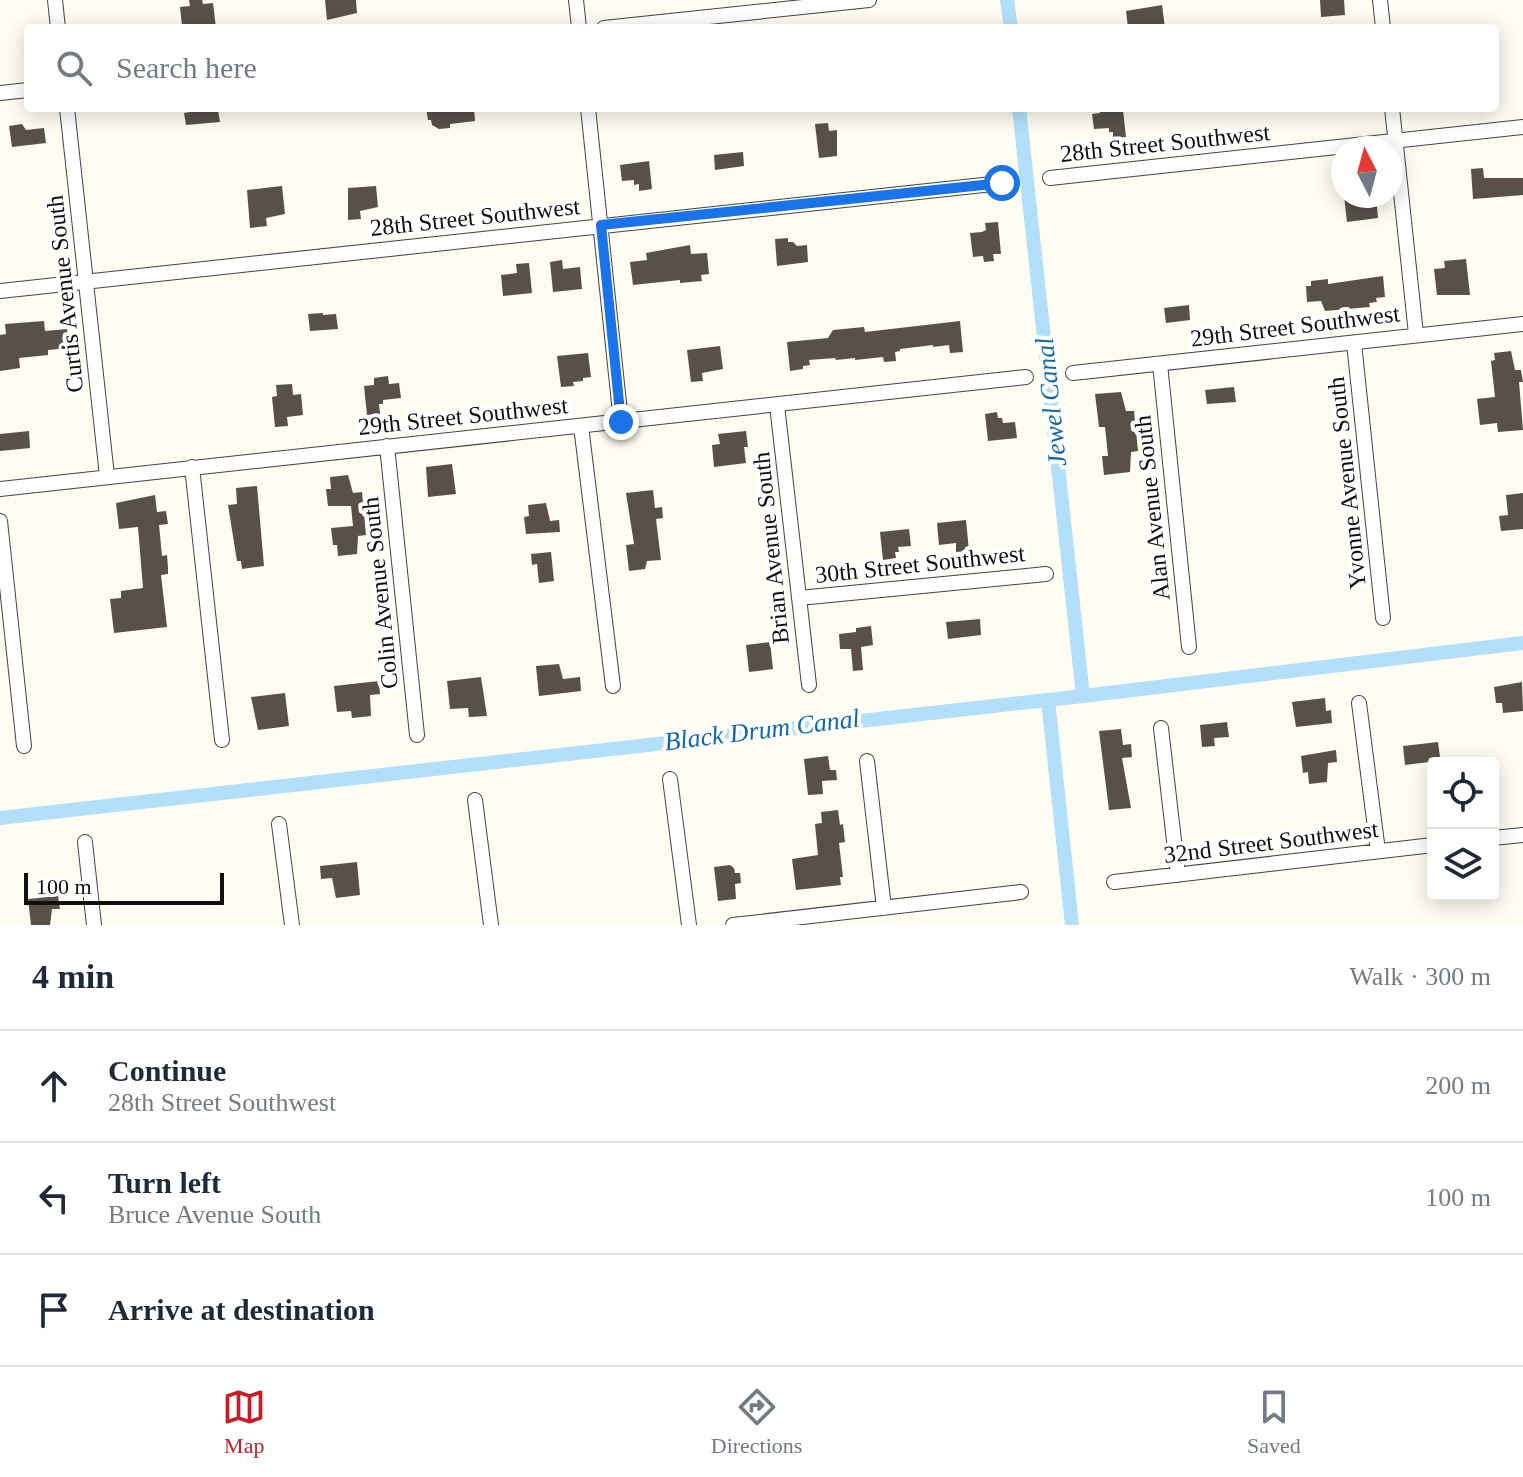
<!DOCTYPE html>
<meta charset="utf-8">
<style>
:root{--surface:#fff;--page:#f6f6f7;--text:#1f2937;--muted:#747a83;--line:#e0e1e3;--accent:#ca1c27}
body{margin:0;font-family:Georgia,serif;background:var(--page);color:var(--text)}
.controls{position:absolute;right:24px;bottom:24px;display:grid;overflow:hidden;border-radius:8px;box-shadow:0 4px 20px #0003}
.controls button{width:72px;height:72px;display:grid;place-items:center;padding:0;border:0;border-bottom:2px solid var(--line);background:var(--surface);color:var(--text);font:40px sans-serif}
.compass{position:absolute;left:1331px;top:136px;width:72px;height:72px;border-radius:50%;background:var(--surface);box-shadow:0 4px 20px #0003;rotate:354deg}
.scale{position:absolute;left:24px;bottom:20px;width:200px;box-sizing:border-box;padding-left:8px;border:4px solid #0f0f0f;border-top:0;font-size:22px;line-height:28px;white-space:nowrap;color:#0f0f0f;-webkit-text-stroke:6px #fff;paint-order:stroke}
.stop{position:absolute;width:24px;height:24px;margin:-18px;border:6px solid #1a73e8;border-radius:50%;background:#fff}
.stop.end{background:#1a73e8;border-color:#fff;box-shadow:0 2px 8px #0008}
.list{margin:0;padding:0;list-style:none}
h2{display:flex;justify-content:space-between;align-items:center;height:104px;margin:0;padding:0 32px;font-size:34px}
h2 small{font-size:26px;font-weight:400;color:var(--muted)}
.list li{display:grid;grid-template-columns:52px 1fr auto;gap:24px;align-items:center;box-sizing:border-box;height:112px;padding:0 32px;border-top:2px solid var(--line)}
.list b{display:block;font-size:30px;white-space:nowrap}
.list p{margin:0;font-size:26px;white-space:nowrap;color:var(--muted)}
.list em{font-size:26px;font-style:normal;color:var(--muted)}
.icon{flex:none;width:44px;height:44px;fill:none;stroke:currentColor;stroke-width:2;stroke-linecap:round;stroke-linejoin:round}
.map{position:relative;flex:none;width:1523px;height:925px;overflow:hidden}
.search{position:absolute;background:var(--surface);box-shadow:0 4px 20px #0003;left:24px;right:24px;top:24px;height:88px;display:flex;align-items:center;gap:20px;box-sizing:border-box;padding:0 28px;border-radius:8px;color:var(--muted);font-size:30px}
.sheet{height:440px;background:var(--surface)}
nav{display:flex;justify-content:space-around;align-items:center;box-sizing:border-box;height:112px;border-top:2px solid var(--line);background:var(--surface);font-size:22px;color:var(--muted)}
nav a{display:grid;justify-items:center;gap:4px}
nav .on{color:var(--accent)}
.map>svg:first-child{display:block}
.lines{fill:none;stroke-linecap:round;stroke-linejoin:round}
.canal{stroke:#b2e0fa;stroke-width:14}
.building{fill:#59504a}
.street-casing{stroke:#424242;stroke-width:16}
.street{stroke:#fff;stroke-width:14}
.route{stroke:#1a73e8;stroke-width:10}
.labels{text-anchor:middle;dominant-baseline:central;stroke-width:8;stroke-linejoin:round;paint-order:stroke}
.street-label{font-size:24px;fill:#0f0f0f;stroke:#fff}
.water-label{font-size:26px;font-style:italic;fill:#0e68ab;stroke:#fff}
</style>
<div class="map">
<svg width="1523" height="925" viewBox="0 0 1523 925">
<rect width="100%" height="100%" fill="#fffcf1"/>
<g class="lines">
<path class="canal" d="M1007,0L1011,28
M1019,108L1083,696
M1048,700L1072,925
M0,818L1083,696L1523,643"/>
</g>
<path class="building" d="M189,0H202L203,4L213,3L216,28H203L202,25L182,26L180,7L190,6Z
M325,0H356L357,13L327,20Z
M1320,0H1344L1345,15L1321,17Z
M1162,5L1165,28H1128L1126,11Z
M426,108H474L475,121L450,124V128L439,129L432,125L431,120H428Z
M1099,108H1110L1111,112L1123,110L1126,137L1113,138V132H1109V128L1094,129L1092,114L1100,113Z
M208,109L218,110L220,122L186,125L184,113Z
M828,123L829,131L837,130V156L819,158L815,124Z
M22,124L26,130L44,128L46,143L12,147L9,126Z
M743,152L744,166L715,170L714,155Z
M649,161L652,189L639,191V184L634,185V180L622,181L620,165Z
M1483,168L1484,178H1523V195L1473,199L1471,169Z
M282,186L285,214L266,218L267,226L250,228L247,190Z
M376,186L378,207L360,211L361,219L348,220V188Z
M1344,196H1376L1378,218L1347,222Z
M998,222L1001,254H993L994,261L984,262L983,256L973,257L970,233L982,232L986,230L985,223Z
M788,238V242H793L797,246L807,245L808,262L777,266L775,239Z
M690,245L691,254L707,253L709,274L701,275L702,281L680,283V280L633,285L630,262L647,260L646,253Z
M1466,259L1470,295H1437L1434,269L1445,268L1444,261Z
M562,260L563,269L580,267L582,289L553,292L550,262Z
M529,263L532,293L503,296L501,275L517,273L516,264Z
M1383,276L1385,297L1376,298L1377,302L1369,303L1370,307L1325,311L1321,301L1307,302L1306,286H1311V281L1328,279V284Z
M1189,305L1190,320L1166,323L1164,308Z
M323,313V315L336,314L338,329L310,331L308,314Z
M44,321L45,331L67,329L69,348L48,350V355L19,358L20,368L0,371V335L6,334L5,324Z
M960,321L963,352L950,353L949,345L933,347V345L900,349V351L895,352L896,361L884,362L883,357L855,360V358L836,360L835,358L809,360L810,365L803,366V369L790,371L787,342L828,338L833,330L864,327L865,332Z
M720,346L723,369L702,373L703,381L691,382L687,350Z
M1511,351L1515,370H1521L1523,382H1519L1523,430L1498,432L1497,423L1480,425L1477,399L1495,397L1491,361L1495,360L1494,353Z
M588,353L591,377L583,378V381L573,382L574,386L561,387L557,356Z
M388,376L389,384L399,383L401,398L383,400V404H379L380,414L367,415L364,386L374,385V378Z
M292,384L293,395L301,394L303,415L287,417L288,426L275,427L272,397L277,396L276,385Z
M1234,387L1236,402L1207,404L1205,390Z
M1121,392L1126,411H1134L1138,451L1131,452L1130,472L1104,475L1102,456H1108L1105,427H1099L1095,394Z
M997,412L998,418H1002L1003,423L1015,422L1017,438L988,441L985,414Z
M29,431L30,448L0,451V434Z
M746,431L748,447H744L746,463L714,467L712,445L720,444L718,434Z
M452,464L456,494L428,497L426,467Z
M348,475L353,493L362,492L366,535L358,536L357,554L338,556L337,545H333L331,528L353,526L351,506H328L326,489H331L330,477Z
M257,486L264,566L242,569L241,561H237L228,505L237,504L236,488Z
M653,490L655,508L662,507L663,518L656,519L661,560L647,561L645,569L629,571L626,545L634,544L626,493Z
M1523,493V529L1501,531L1499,516L1508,515L1506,495Z
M155,495L157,512L166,511L168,524L159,525L162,556L167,555L168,568V574L161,575L167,627L114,633L110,599L121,598V591L143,588L138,527L119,529L116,503Z
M546,503L550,521L559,520L560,532L526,534L524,517L529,516L528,505Z
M966,520L969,551L956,552V543L939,545L937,523Z
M909,529L911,546L898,547L899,552H895L896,558L883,560L880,532Z
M551,552L554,581L539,583L537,564L532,565L531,554Z
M980,619L981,635L948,639L946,622Z
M871,626L873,645L861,647L863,670L853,671L851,649H840L839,634L856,632V628Z
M770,642L773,669L749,672L746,645Z
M559,664L563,679L580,677L581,691L539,696L536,666Z
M481,677L487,716L469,717L468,708L450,709L447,681Z
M379,681L380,694L370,695L371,716L352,718L351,711L337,712L334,686Z
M1522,682L1523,711L1503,713L1502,703H1496L1494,687Z
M285,693L289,726L258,730L251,697Z
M1325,698L1326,711L1331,710L1332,723L1296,727L1292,702Z
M1227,722L1229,737L1214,738L1215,746L1202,747L1200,725Z
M1121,729L1123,745L1131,744L1132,757L1122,758L1131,808L1109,810L1099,731Z
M1438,742L1440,757L1429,758V762L1405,765L1403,746Z
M1336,750L1337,762L1328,763L1327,782L1309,784L1308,772L1303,773L1301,756Z
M828,756L830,770H836L837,780L822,781L823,794L808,795L804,759Z
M838,810L840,825L843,824L845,842L839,843L843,877H840L841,885L796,890L792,859L818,855L815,824L822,823L821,812Z
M357,862L360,895L336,898L332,878L321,879L320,866Z
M730,865L734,868L735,873H740L741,883L735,884L736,899L718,901L714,867Z
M58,896L60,909H52L50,925H31L28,899Z"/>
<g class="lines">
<g class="street-casing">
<path id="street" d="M55,0L58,28
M576,0L579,28
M1380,0L1383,28
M604,28L869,0
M0,93L28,90
M67,108L107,476
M588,108L621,422
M1392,108L1416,334
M1050,178L1523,127
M0,291L1002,183
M1354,343L1383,618
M1160,364L1189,647
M1073,373L1523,324
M777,405L809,685
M581,426L613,686
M387,446L417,735
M192,467L222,740
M0,489L1026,377
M0,521L24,746
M799,598L1046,574
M1359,703L1378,851
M1161,728L1178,875
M867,761L884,908
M670,779L689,925
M475,800L491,925
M279,824L292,925
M1493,838L1523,835
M85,842L94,925
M1114,882L1433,845
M733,925L1021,892"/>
</g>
<use href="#street" class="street"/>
</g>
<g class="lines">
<path class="route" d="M621,422L601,225L1002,183"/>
</g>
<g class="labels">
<g class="street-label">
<text transform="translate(1165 143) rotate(-6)">28th Street Southwest</text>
<text transform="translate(475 217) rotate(-6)">28th Street Southwest</text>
<text transform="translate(65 294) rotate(-96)">Curtis Avenue South</text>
<text transform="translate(1295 326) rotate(-7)">29th Street Southwest</text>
<text transform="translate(463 416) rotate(-6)">29th Street Southwest</text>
<text transform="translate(1347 483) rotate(-96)">Yvonne Avenue South</text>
<text transform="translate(1152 508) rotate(-96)">Alan Avenue South</text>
<text transform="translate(771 548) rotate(-96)">Brian Avenue South</text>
<text transform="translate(920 564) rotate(-6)">30th Street Southwest</text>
<text transform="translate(380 593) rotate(-96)">Colin Avenue South</text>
<text transform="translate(1271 842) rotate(-7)">32nd Street Southwest</text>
</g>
<g class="water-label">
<text transform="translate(1051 402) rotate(-96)">Jewel Canal</text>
<text transform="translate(762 730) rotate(-7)">Black Drum Canal</text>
</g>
</g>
</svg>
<div class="controls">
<button><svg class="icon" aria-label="locate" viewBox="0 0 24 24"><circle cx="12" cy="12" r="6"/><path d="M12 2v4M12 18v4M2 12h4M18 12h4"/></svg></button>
<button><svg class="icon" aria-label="layers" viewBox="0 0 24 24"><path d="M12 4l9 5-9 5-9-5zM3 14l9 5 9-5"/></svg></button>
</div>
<svg class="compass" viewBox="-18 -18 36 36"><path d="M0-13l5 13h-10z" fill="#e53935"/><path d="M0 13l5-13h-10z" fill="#747a83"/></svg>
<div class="scale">100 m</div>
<div class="stop" style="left:1002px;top:183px"></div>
<div class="stop end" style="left:621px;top:422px"></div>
<div class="search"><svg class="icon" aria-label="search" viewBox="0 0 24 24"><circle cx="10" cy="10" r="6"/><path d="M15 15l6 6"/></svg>Search here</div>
</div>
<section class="sheet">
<h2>4 min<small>Walk · 300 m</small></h2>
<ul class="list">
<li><svg class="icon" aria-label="ahead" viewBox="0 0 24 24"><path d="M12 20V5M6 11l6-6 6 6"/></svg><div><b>Continue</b><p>28th Street Southwest</p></div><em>200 m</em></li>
<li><svg class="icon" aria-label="left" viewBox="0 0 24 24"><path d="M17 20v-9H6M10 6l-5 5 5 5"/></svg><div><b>Turn left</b><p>Bruce Avenue South</p></div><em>100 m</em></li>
<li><svg class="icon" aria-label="arrive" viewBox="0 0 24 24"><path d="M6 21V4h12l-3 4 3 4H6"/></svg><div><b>Arrive at destination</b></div></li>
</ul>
</section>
<nav>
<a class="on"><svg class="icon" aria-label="map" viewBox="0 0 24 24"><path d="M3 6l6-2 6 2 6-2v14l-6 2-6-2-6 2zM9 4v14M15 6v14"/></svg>Map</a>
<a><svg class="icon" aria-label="directions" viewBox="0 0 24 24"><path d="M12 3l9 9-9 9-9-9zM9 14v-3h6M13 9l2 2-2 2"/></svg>Directions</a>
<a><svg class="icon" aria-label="saved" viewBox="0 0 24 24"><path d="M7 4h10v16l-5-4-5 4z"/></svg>Saved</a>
</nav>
